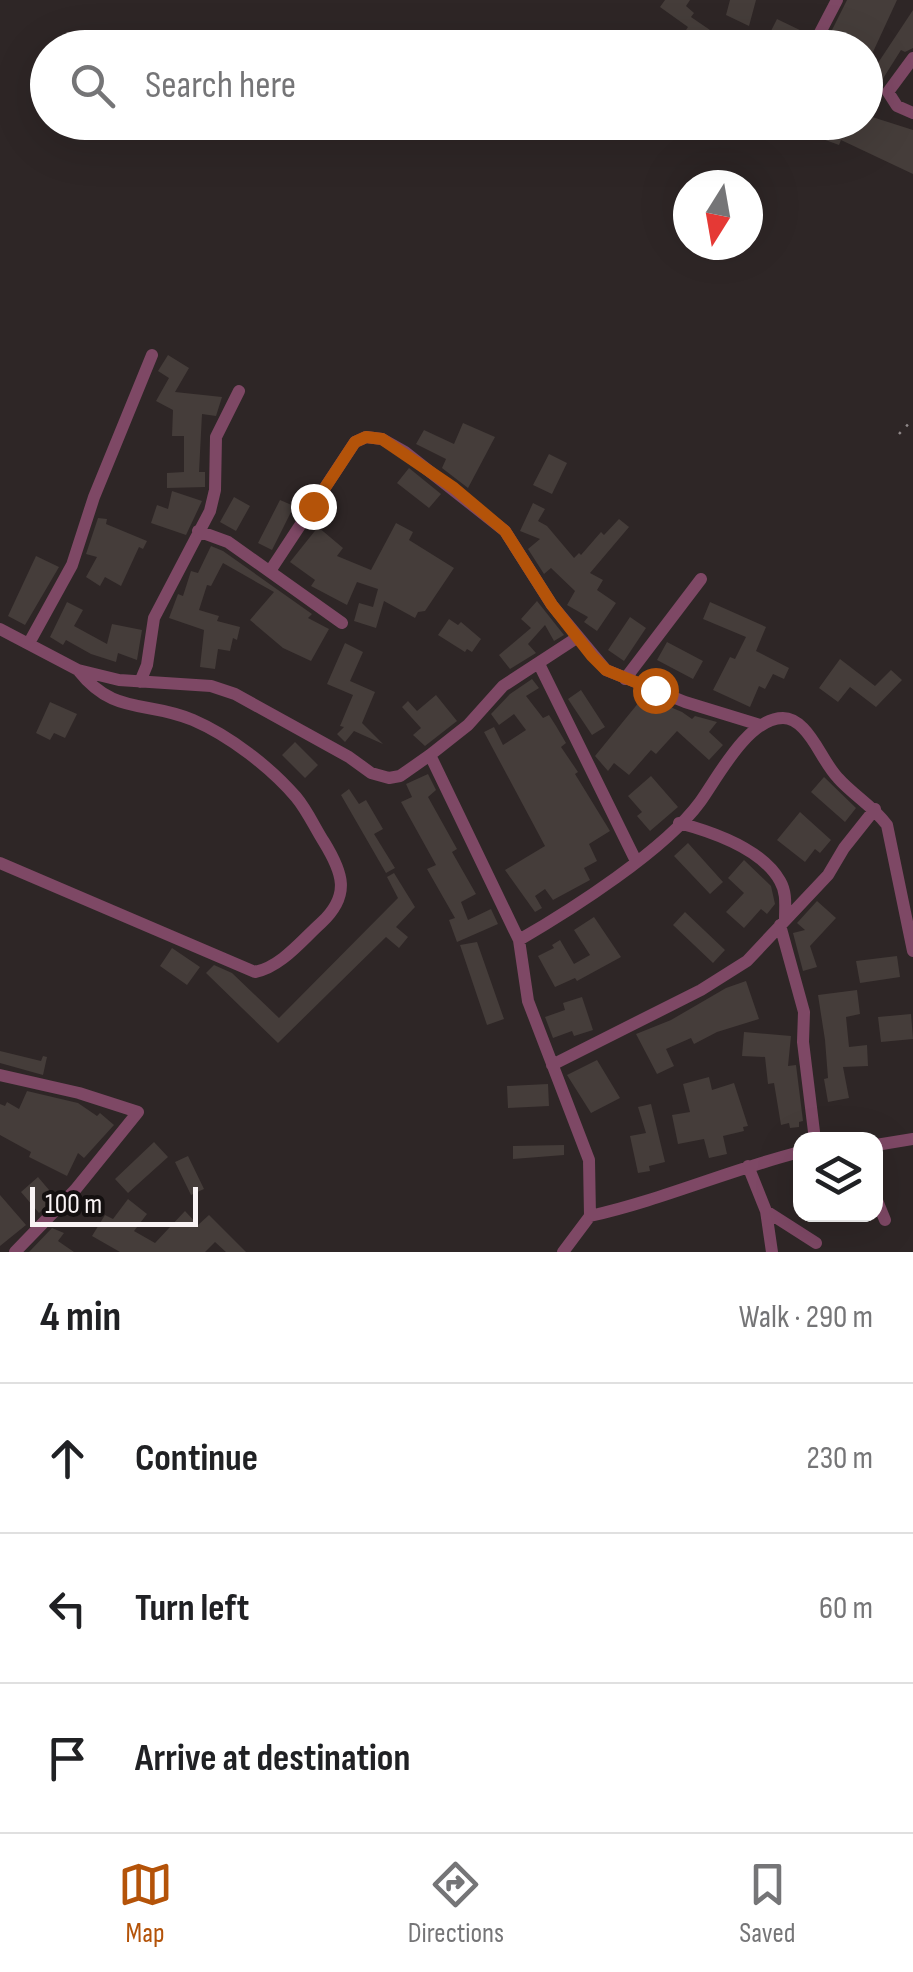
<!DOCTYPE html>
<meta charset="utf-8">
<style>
:root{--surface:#fff;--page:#f6f6f6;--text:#202124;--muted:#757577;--line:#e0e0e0;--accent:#b45309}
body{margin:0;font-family:"Sofia Sans Condensed",sans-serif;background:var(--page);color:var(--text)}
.controls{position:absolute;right:30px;bottom:30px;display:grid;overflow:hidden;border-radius:20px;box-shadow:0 10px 40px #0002}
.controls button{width:90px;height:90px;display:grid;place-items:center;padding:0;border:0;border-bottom:2px solid var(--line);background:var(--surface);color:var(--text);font:50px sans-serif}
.compass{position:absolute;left:673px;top:170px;width:90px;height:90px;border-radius:50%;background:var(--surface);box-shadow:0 10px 40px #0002;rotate:191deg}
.scale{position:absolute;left:30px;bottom:25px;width:168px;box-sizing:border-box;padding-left:10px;border:5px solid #f9f3f4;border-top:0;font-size:28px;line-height:35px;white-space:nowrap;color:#f9f3f4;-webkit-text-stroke:8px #141010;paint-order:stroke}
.stop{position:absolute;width:30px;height:30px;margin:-22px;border:8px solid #b45309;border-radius:50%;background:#fff}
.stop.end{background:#b45309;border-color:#fff;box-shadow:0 2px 10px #0008}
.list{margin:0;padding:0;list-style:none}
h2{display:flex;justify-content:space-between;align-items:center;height:130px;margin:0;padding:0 40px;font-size:42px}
h2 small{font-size:32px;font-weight:400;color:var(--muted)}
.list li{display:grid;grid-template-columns:65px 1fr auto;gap:30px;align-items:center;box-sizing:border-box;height:150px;padding:0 40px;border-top:2px solid var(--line)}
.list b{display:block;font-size:38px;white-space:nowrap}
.list em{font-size:32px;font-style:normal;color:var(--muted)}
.icon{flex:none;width:55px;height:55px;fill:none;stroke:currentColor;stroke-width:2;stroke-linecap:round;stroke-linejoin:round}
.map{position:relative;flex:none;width:913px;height:1252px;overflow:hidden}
.search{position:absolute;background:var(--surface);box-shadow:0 10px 40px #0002;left:30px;right:30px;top:30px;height:110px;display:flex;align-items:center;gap:25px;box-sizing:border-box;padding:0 35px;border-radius:55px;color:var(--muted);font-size:38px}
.sheet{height:580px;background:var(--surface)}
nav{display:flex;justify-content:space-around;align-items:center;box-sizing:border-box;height:140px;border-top:2px solid var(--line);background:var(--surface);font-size:28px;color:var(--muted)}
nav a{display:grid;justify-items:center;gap:5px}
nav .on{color:var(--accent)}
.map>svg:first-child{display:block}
.building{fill:#453d3a}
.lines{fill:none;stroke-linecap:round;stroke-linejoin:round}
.path{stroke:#8f8889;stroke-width:2.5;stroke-dasharray:2.5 8;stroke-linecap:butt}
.minor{stroke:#7e4865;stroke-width:12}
.route{stroke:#b45309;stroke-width:12}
</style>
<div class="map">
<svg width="913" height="1252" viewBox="0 0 913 1252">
<rect width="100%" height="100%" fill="#2e2626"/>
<path class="building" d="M665,0H690L686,6L694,13L691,17L710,30L698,48H686L678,42L688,27L660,7Z
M730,0H756L749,26L726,15Z
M847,0H897L867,65L874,69L913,10V48L905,52L901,50L877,88L866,82V48H829L833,38L829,36Z
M777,19L808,34L802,48H795L769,35Z
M866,115L913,130V174L841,140L839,145L782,124L820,122L832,127L834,124L852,131L856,122H866Z
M168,355L189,368L175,392L222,397L216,416L202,414L199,472H205V487L167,488V473L184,472V436H172L173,410L156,401L169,378L158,371Z
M463,423L495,437L468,488L442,468L446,459L416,444L424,430L454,444Z
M549,454L567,463L552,494L533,485Z
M409,468L441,494L429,508L397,483Z
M172,491L202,501L186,535L151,523L157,505L168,509Z
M234,497L250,506L236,531L220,522Z
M280,500L294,506L272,550L258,543Z
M533,503L545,509L538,521L547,526L574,558L579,553L581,555L601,532L604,535L619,519L629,527L590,573L603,580L597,590L616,603L597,631L584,622L588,617L567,605L575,591L551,568L544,574L528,549L540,539L520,531Z
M98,518L107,519L106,524L147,541L143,549L139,547L121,586L105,577L100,586L86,577L97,557L86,554Z
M396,523L413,532L409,540L454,568L425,611L418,612L415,618L384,601L376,628L354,621L359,603L373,607L378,589L357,582L347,605L311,586L315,580L290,562L318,527L343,548L337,556L371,570Z
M211,546L223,551L312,614L308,618L329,629L311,661L283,648L250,620L274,592L223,563L211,586L207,585L199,610L219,616L217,621L240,627L237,640L233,638L230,651L218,649L215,669L200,667L204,630L169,618L178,594L183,596L191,571L198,573Z
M36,556L59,567L25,625L8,616Z
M537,601L564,635L554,641L545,625L528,644L536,653L510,669L499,655L531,628L521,619Z
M67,602L83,610L74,626L107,644L112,624L142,630L137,660L118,653L116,662L91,654L66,640L63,645L50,637Z
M710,602L766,627L756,651L789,668L784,679L773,674L765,689L759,686L750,707L713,690L730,657L735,659L746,637L703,619Z
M630,617L646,628L624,661L608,650Z
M449,619L458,625L461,622L481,639L472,652L467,649L465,652L438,635Z
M667,642L703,661L693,679L657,660Z
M345,643L363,652L350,681L375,692L362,723L383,744L354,731L345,742L337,734L344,727L340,726L353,695L327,684Z
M840,659L875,686L891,670L902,680L876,707L850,687L838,702L819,688Z
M532,679L539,688L526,696L543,718L549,715L556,726L566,743L561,747L578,772L575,774L610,831L589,844L597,861L584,868L590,880L553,900L545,889L535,896L542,908L535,912L505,870L545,846L484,732L494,727L503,745L526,730L514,714L499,725L491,714L510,694Z
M581,690L605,727L592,735L568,699Z
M436,695L457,721L425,746L413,735L421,728L402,707L408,701L417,711Z
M644,696L682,712L692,719L695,716L717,722L709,732L723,745L709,760L677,731L656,754L651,750L629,775L614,763L608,771L595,756Z
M50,702L77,714L65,738L54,733L50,740L36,733Z
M295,742L318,765L305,778L282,755Z
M428,774L436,790L428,797L457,849L452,852L476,894L461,902L468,920L491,909L498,924L457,942L449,920L455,918L427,869L436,865L401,802L412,797L406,784Z
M651,776L678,807L650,831L637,816L642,812L628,796Z
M824,777L856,808L845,822L811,792Z
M349,789L359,804L366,800L383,829L374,834L395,868L386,873L341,795Z
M800,812L831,840L820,853L815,849L805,862L777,840Z
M688,843L723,882L710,894L674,856Z
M744,860L771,886L775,904L767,914L761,909L744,928L726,912L744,893L728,878Z
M394,873L415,907L396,927L408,937L399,948L386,937L278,1043L206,973L214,965L232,973L279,1018L398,898L387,877Z
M817,901L836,918L810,946L817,967L803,971L793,933L805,930L797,923Z
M685,912L725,950L713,963L673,925Z
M594,917L621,957L577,981L575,978L555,987L538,956L554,948L552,945L560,940L574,964L590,955L574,930Z
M477,942L504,1019L487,1025L460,945Z
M172,948L200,967L187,985L160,966Z
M897,956L900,977L860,983L856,961Z
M746,981L759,1019L717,1032L694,1044L691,1038L666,1049L674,1066L657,1074L636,1034L671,1020L726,988Z
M857,990L860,1014L846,1017L849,1047L867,1045L868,1066L843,1067L849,1098L828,1102L824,1079L828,1078L825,1040L818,995Z
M582,997L593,1030L574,1036L572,1031L553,1038L545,1017L565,1010L563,1003Z
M911,1014L913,1039L881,1042L878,1017Z
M744,1032L791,1036L788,1066L796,1065L803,1121L799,1122V1127L790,1128L789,1123L781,1125L774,1083L768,1084L765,1057L742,1056Z
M0,1051L41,1061L43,1056L47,1057L43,1075L0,1063Z
M597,1060L620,1098L591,1113L567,1075Z
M709,1077L712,1090L734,1083L748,1126L743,1127L744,1131L723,1136L727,1154L709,1158L704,1139L678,1144L672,1115L690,1112L683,1084Z
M548,1084L549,1106L508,1108L507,1086Z
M27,1091L78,1103L97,1116L100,1113L114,1125L84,1158L78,1153L67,1176L29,1157L31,1152L0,1135V1104L5,1106L7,1102L19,1109Z
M651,1104L665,1162L649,1166L650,1171L638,1173L630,1136L646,1133L638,1107Z
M154,1142L168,1157L128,1193L115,1179Z
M564,1145V1155L513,1159V1146Z
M188,1156L204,1189L191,1195L175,1162Z
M38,1177L55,1197L39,1213L21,1192Z
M0,1195L26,1225L0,1246Z
M128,1199L147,1214L134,1231L155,1243L185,1211L198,1225L209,1215L246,1252H226L215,1242L205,1252H120L92,1236L105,1215L113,1219Z
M52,1228L64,1233L58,1241L74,1252H29Z"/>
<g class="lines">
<path class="path" d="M899,434L913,419"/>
<path class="minor" d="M812,48L837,0
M913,58L888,92L897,106L913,113
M198,531L228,542L342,623
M270,571L355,442L366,437L382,439L405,452L505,531L552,605L606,670L685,702L760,725
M0,629L78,670L119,680L211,686L235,694L349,757L371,773L389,778L400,776L430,755L468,725L503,686L578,637
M29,643L72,565L94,497L152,355
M539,664L636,861
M625,679L701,579
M140,682L147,665L154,618L210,511L215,490L216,437L239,391
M430,755L519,940L528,1001L589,1160L590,1216L563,1252
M679,823C713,832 762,849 780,881C787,893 785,906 785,919
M0,863L255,972C281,967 302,940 321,923C351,895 343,873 324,842C315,828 307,810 296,797C270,767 230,736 193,720C146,700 114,716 78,670
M780,925L804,1012L803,1042L815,1140
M519,940C571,910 665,850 700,802C718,777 748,718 783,718C791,718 797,722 803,728C817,742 824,763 838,778C853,795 873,806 887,825L913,951
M552,1065L701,990L747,961L828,875L844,848L875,809
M0,1075L79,1093L138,1112L75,1190L15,1252
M876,1145L913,1139
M748,1166L766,1211L772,1252
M876,1198L885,1220
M766,1211L816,1243
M590,1216C662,1200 729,1170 800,1152"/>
</g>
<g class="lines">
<path class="route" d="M313,506L355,442L366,437L382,439L454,488L505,531L552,605L592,656L606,670L655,690"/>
</g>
</svg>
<div class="controls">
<button><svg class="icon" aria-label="layers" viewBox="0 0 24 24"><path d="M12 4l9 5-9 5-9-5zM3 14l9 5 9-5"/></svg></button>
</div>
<svg class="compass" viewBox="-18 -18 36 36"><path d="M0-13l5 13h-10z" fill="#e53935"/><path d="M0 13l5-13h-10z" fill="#757577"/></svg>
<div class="scale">100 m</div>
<div class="stop" style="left:655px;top:690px"></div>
<div class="stop end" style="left:313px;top:506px"></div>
<div class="search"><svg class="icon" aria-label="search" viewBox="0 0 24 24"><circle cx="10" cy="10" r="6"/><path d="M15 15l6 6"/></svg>Search here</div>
</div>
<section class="sheet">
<h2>4 min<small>Walk · 290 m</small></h2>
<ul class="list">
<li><svg class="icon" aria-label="ahead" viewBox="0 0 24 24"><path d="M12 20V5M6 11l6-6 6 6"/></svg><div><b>Continue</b></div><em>230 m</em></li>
<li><svg class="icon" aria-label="left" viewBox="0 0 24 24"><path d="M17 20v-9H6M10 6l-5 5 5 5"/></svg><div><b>Turn left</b></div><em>60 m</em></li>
<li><svg class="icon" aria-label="arrive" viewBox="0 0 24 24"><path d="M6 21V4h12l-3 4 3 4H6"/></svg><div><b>Arrive at destination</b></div></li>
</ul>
</section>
<nav>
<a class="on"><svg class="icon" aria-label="map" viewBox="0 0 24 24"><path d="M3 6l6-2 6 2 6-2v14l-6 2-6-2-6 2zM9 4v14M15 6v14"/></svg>Map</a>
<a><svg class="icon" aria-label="directions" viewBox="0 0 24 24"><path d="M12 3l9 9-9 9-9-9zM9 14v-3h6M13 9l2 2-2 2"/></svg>Directions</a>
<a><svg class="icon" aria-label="saved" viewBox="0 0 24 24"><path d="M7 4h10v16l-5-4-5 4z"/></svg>Saved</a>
</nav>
